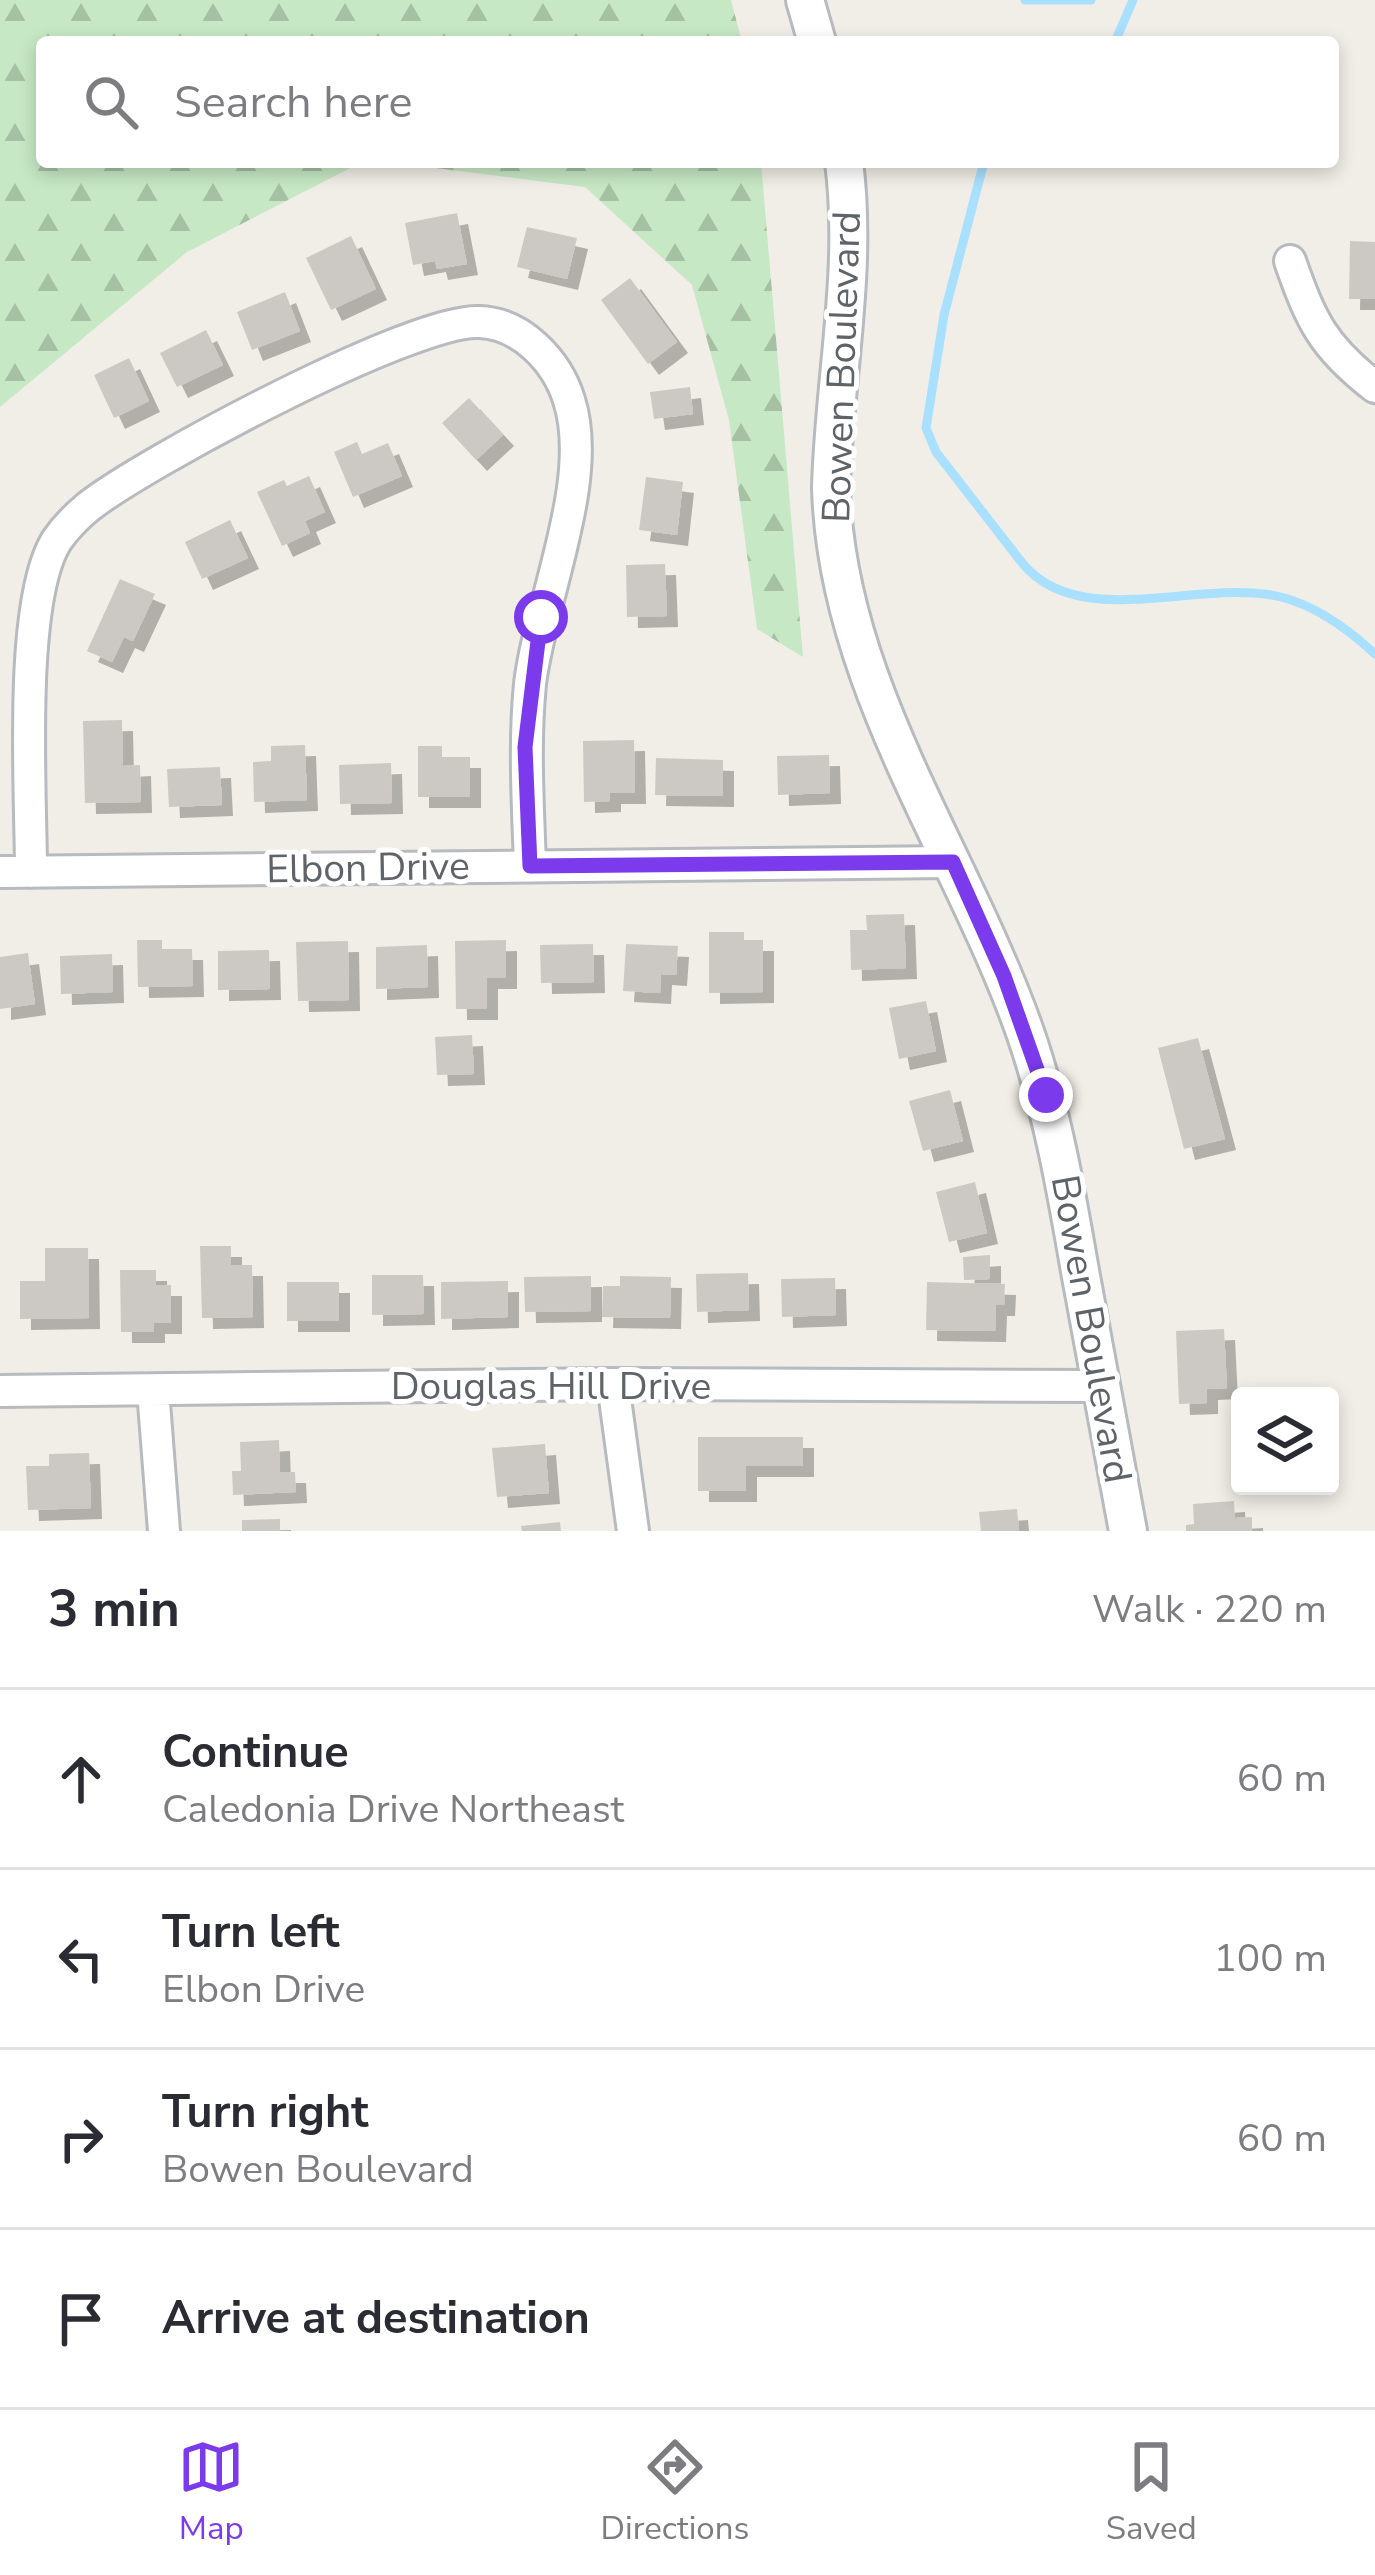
<!DOCTYPE html>
<meta charset="utf-8">
<style>
:root{--surface:#fff;--page:#f2f2f3;--text:#2b2b33;--muted:#7c7c81;--line:#e1e1e2;--accent:#7c3aed}
body{margin:0;font-family:"Nunito Sans",sans-serif;background:var(--page);color:var(--text)}
.controls{position:absolute;right:36px;bottom:36px;display:grid;overflow:hidden;border-radius:12px;box-shadow:0 6px 18px #0003}
.controls button{width:108px;height:108px;display:grid;place-items:center;padding:0;border:0;border-bottom:3px solid var(--line);background:var(--surface);color:var(--text);font:60px sans-serif}
.stop{position:absolute;width:36px;height:36px;margin:-27px;border:9px solid #7c3aed;border-radius:50%;background:#fff}
.stop.end{background:#7c3aed;border-color:#fff;box-shadow:0 3px 12px #0008}
.list{margin:0;padding:0;list-style:none}
h2{display:flex;justify-content:space-between;align-items:center;height:156px;margin:0;padding:0 48px;font-size:51px}
h2 small{font-size:39px;font-weight:400;color:var(--muted)}
.list li{display:grid;grid-template-columns:78px 1fr auto;gap:36px;align-items:center;box-sizing:border-box;height:180px;padding:0 48px;border-top:3px solid var(--line)}
.list b{display:block;font-size:45px;white-space:nowrap}
.list p{margin:0;font-size:39px;white-space:nowrap;color:var(--muted)}
.list em{font-size:39px;font-style:normal;color:var(--muted)}
.icon{flex:none;width:66px;height:66px;fill:none;stroke:currentColor;stroke-width:2;stroke-linecap:round;stroke-linejoin:round}
.map{position:relative;flex:none;width:1375px;height:1531px;overflow:hidden}
.search{position:absolute;background:var(--surface);box-shadow:0 6px 18px #0003;left:36px;right:36px;top:36px;height:132px;display:flex;align-items:center;gap:30px;box-sizing:border-box;padding:0 42px;border-radius:12px;color:var(--muted);font-size:45px}
.sheet{height:876px;background:var(--surface)}
nav{display:flex;justify-content:space-around;align-items:center;box-sizing:border-box;height:168px;border-top:3px solid var(--line);background:var(--surface);font-size:33px;color:var(--muted)}
nav a{display:grid;justify-items:center;gap:6px}
nav .on{color:var(--accent)}
.map>svg:first-child{display:block}
.forest{fill:url(#forest-firs)}
.lines{fill:none;stroke-linecap:round;stroke-linejoin:round}
.stream{stroke:#a9e0ff;stroke-width:9}
.building{fill:#ccc9c4;filter:url(#shadow)}
.minor-casing{stroke:#b7babe;stroke-width:36}
.tertiary-casing{stroke:#b7babe;stroke-width:42}
.minor{stroke:#fff;stroke-width:30}
.tertiary{stroke:#fff;stroke-width:36}
.route{stroke:#7c3aed;stroke-width:15}
.labels{text-anchor:middle;dominant-baseline:central;stroke-width:10;stroke-linejoin:round;paint-order:stroke}
.street-label{font-size:39px;fill:#5e6368;stroke:#fff}
</style>
<div class="map">
<svg width="1375" height="1531" viewBox="0 0 1375 1531">
<defs>
<pattern id="forest-firs" width="22" height="20" patternUnits="userSpaceOnUse" patternTransform="scale(3)"><rect width="22" height="20" fill="#c7e8c4"/><path d="M5 1l3.5 6h-7zM16 11l3.5 6h-7z" fill="#a5c0a3"/></pattern>
<filter id="shadow"><feDropShadow dx="11" dy="11" stdDeviation="0" flood-color="#0004"/></filter>
</defs>
<rect width="100%" height="100%" fill="#f1eee7"/>
<path class="forest" d="M0,0H731L742,42H42V162H362L187,252L0,407Z
M389,162H761L803,657L757,629L729,420L692,285L585,187Z"/>
<g class="lines">
<path class="stream" d="M1025,0H1091
M1115,42L1133,0
M984,162L944,315L926,428L936,452L1023,564C1081,633 1203,577 1281,597C1317,606 1348,629 1375,654"/>
</g>
<path class="building" d="M457,213L467,264L437,269L435,261L413,265L405,223Z
M527,227L577,238L567,279L517,267Z
M351,236L376,289L331,310L306,258Z
M1350,241L1375,242V299H1349Z
M630,278L677,342L648,364L601,300Z
M285,292L300,331L252,350L237,312Z
M206,330L223,365L177,387L160,353Z
M129,358L149,401L114,418L94,375Z
M690,387L693,414L654,419L650,392Z
M469,398L503,435L476,460L442,423Z
M357,442L362,454L388,443L402,476L353,497L334,452Z
M309,476L325,512L305,521L310,533L282,546L257,492L284,480L287,486Z
M646,477L683,482L677,535L639,530Z
M230,520L248,558L202,579L185,542Z
M665,564L667,616L627,617L626,565Z
M120,579L155,594L133,641L124,637L112,662L87,651Z
M122,720L123,766L140,765L141,802L85,803L83,721Z
M634,740L635,793H610V801L584,802L583,741Z
M305,745L307,800L254,802L253,762L271,761V746Z
M418,746H442V757H470V797H418Z
M829,755L830,793L778,795L777,756Z
M656,758L723,760V796L655,795Z
M391,763L392,803L340,804L339,765Z
M220,767L222,805L169,807L167,769Z
M904,914L906,968L851,970L850,930H867L866,915Z
M709,932H744V940H763V992L709,993Z
M137,940H162V949H192L193,986L138,987Z
M506,940V978H487V1009H456L455,941Z
M348,941L349,1000L298,1001L296,942Z
M593,944L594,982L541,983L540,945Z
M626,944L678,946L676,975L661,974L660,993L623,991Z
M427,945L428,987L376,989V947Z
M269,950L270,989L218,990V951Z
M28,953L35,1004L0,1009V957Z
M112,954L113,992L61,994L60,956Z
M926,1001L936,1051L899,1059L889,1008Z
M472,1035L474,1074L437,1075L435,1037Z
M1198,1038L1225,1139L1184,1149L1158,1048Z
M950,1090L963,1141L923,1151L909,1101Z
M975,1182L987,1233L949,1242L936,1192Z
M200,1246H231V1265H252L253,1317L202,1318Z
M45,1248H88L89,1318L20,1319V1281H45Z
M990,1255V1279L964,1280L963,1257Z
M120,1270H156V1285H171V1323H154V1332H121Z
M748,1273L749,1310L697,1312L696,1274Z
M372,1275H423L424,1314L372,1315Z
M591,1276V1311L525,1312L524,1277Z
M620,1276L671,1277L670,1318L602,1317L603,1286H620Z
M835,1278L836,1315L782,1317L781,1279Z
M508,1281V1317L441,1319V1282Z
M287,1282H339V1321H287Z
M927,1282L1005,1284L1004,1305H996L995,1331L926,1330Z
M1224,1329L1227,1388L1207,1389V1403L1179,1404L1176,1331Z
M698,1437H803V1466H746V1491H698Z
M279,1440L280,1472H295L296,1492L233,1495L232,1471H241L240,1442Z
M545,1444L549,1493L497,1497L492,1448Z
M89,1453L91,1508L28,1510L26,1466H49V1454Z
M1234,1501L1235,1518L1252,1517V1531H1186V1525L1194,1524L1193,1504Z
M1017,1509L1019,1531H981L979,1512Z
M280,1519V1531H242V1520Z
M560,1522L561,1531H522L521,1526Z"/>
<g class="lines">
<g class="minor-casing">
<path id="minor" d="M1290,261C1311,321 1323,347 1375,387
M0,872L953,862
M31,872C31,794 18,601 57,540C66,527 76,517 88,507C145,462 413,319 479,322C521,323 557,361 569,400C595,480 540,600 530,684C524,745 528,805 530,866
M613,1384L633,1531
M153,1390L164,1531
M0,1391L613,1384L1101,1386"/>
</g>
<g class="tertiary-casing">
<path id="tertiary" d="M805,0L817,42
M844,162C858,270 834,379 831,487C836,684 961,851 1025,1032C1052,1110 1066,1190 1080,1271C1096,1358 1112,1444 1128,1531"/>
</g>
<use href="#minor" class="minor"/>
<use href="#tertiary" class="tertiary"/>
</g>
<g class="lines">
<path class="route" d="M541,617L525,747L530,866L953,862L1004,976L1046,1095"/>
</g>
<g class="labels">
<g class="street-label">
<text transform="translate(842 367) rotate(-88)">Bowen Boulevard</text>
<text transform="translate(368 868) rotate(-1)">Elbon Drive</text>
<text transform="translate(1091 1329) rotate(80)">Bowen Boulevard</text>
<text x="551" y="1386">Douglas Hill Drive</text>
</g>
</g>
</svg>
<div class="controls">
<button><svg class="icon" aria-label="layers" viewBox="0 0 24 24"><path d="M12 4l9 5-9 5-9-5zM3 14l9 5 9-5"/></svg></button>
</div>
<div class="stop" style="left:541px;top:617px"></div>
<div class="stop end" style="left:1046px;top:1095px"></div>
<div class="search"><svg class="icon" aria-label="search" viewBox="0 0 24 24"><circle cx="10" cy="10" r="6"/><path d="M15 15l6 6"/></svg>Search here</div>
</div>
<section class="sheet">
<h2>3 min<small>Walk · 220 m</small></h2>
<ul class="list">
<li><svg class="icon" aria-label="ahead" viewBox="0 0 24 24"><path d="M12 20V5M6 11l6-6 6 6"/></svg><div><b>Continue</b><p>Caledonia Drive Northeast</p></div><em>60 m</em></li>
<li><svg class="icon" aria-label="left" viewBox="0 0 24 24"><path d="M17 20v-9H6M10 6l-5 5 5 5"/></svg><div><b>Turn left</b><p>Elbon Drive</p></div><em>100 m</em></li>
<li><svg class="icon" aria-label="right" viewBox="0 0 24 24"><path d="M7 20v-9h11M14 6l5 5-5 5"/></svg><div><b>Turn right</b><p>Bowen Boulevard</p></div><em>60 m</em></li>
<li><svg class="icon" aria-label="arrive" viewBox="0 0 24 24"><path d="M6 21V4h12l-3 4 3 4H6"/></svg><div><b>Arrive at destination</b></div></li>
</ul>
</section>
<nav>
<a class="on"><svg class="icon" aria-label="map" viewBox="0 0 24 24"><path d="M3 6l6-2 6 2 6-2v14l-6 2-6-2-6 2zM9 4v14M15 6v14"/></svg>Map</a>
<a><svg class="icon" aria-label="directions" viewBox="0 0 24 24"><path d="M12 3l9 9-9 9-9-9zM9 14v-3h6M13 9l2 2-2 2"/></svg>Directions</a>
<a><svg class="icon" aria-label="saved" viewBox="0 0 24 24"><path d="M7 4h10v16l-5-4-5 4z"/></svg>Saved</a>
</nav>
